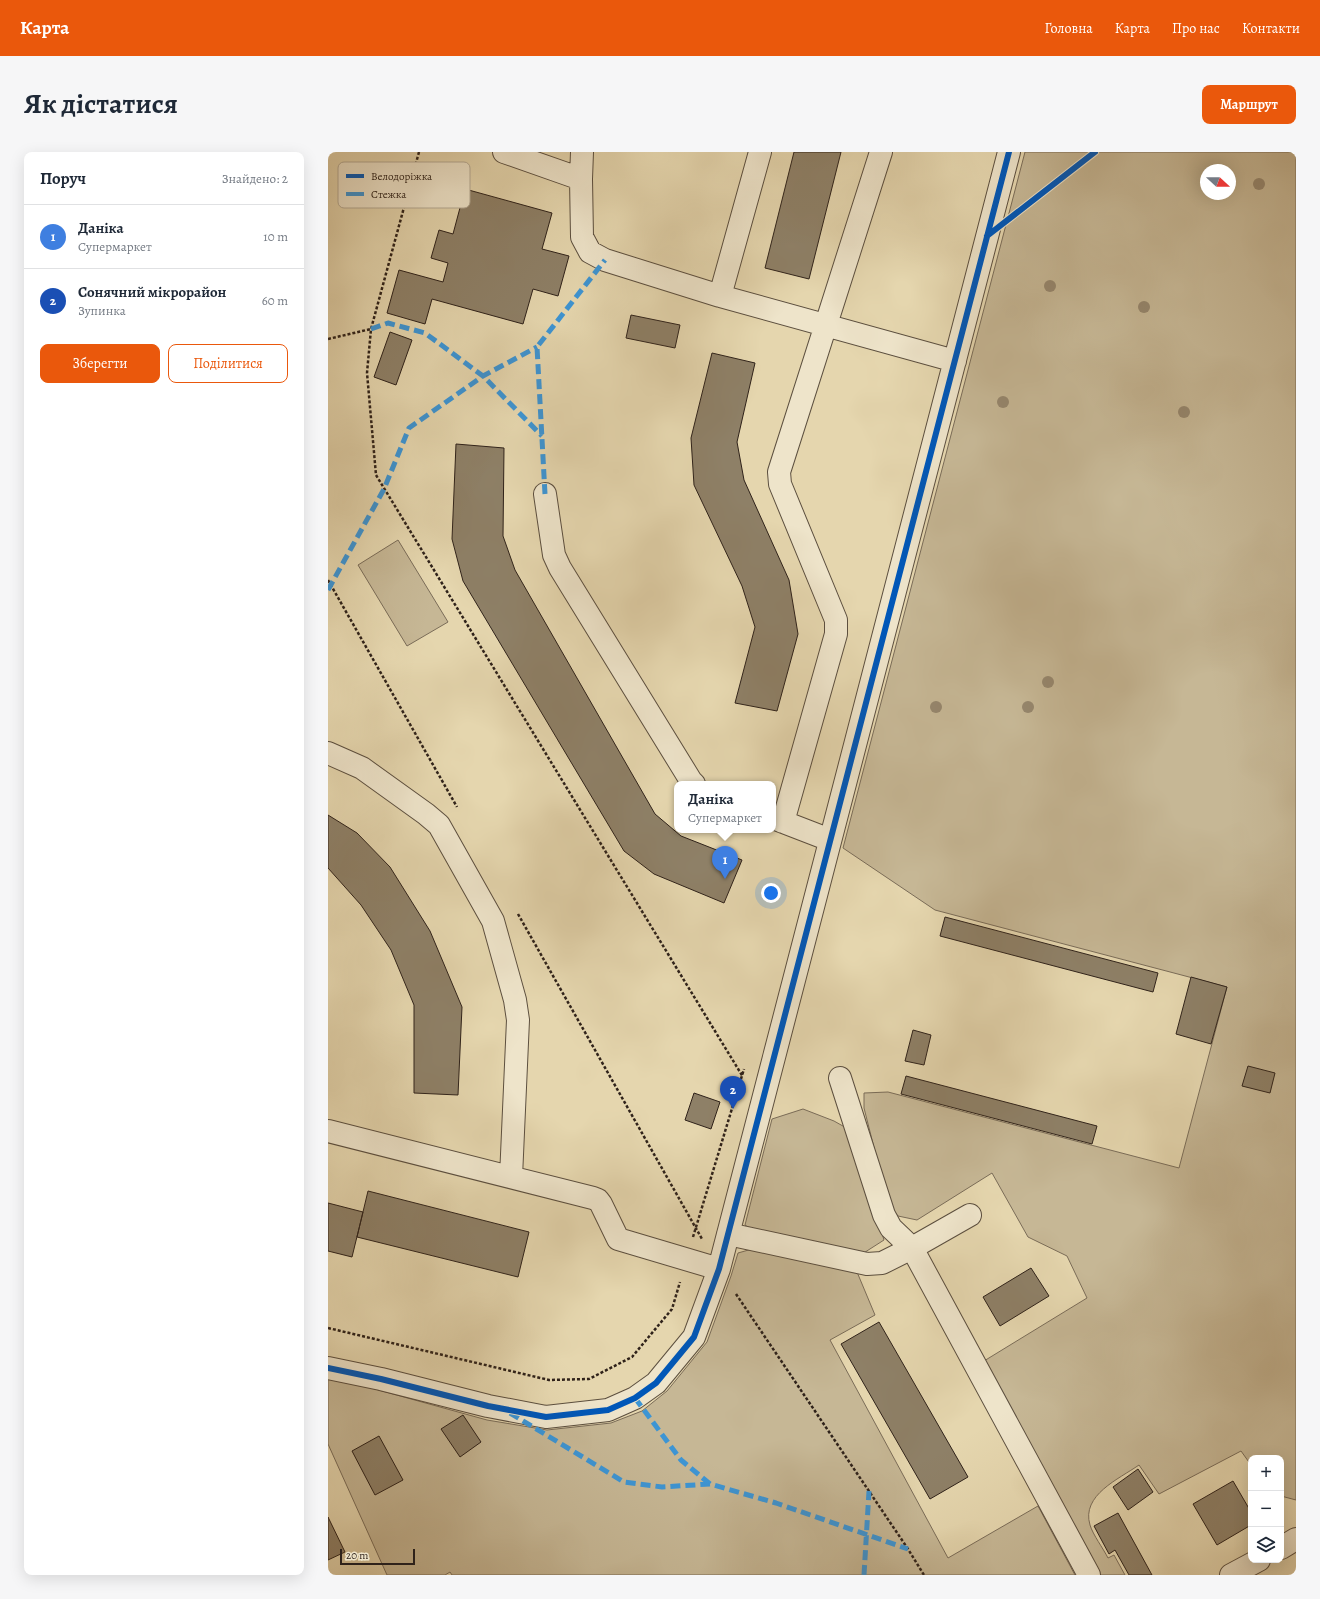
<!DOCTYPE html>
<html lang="uk">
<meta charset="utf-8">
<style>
:root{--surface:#fff;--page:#f6f6f7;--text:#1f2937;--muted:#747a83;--line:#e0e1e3;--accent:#ea580c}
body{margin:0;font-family:Alegreya,serif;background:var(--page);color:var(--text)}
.controls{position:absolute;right:12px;bottom:12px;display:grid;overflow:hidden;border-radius:8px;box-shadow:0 4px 16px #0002}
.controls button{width:36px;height:36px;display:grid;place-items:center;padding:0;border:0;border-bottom:1px solid var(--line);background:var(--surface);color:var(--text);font:20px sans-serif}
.compass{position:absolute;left:872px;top:12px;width:36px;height:36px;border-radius:50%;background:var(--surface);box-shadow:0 4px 16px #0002;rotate:111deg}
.scale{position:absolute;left:12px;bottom:10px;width:75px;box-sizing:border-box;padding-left:4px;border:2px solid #2f221a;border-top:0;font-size:11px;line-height:14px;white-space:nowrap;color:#2f221a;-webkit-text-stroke:3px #eee4ca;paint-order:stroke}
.you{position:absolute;left:443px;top:741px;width:14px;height:14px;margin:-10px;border:3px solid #fff;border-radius:50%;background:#1a73e8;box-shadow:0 0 0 6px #1a73e833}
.badge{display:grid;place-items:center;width:26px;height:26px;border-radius:50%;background:var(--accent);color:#fff;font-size:13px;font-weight:700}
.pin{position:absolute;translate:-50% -33px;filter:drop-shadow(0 1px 2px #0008)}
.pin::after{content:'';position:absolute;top:21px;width:14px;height:12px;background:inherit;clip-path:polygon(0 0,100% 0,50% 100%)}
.popup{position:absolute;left:346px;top:629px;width:102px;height:52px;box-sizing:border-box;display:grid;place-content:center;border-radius:8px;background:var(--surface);filter:drop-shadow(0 1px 3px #0005);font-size:13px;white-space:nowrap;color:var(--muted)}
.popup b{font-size:15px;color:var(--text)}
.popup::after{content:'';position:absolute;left:50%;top:100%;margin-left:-8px;border:8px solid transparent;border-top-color:var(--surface)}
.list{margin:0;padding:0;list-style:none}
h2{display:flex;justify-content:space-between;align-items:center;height:52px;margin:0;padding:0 16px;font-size:17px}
h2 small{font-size:13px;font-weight:400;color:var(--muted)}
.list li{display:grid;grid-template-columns:26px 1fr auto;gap:12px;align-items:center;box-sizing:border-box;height:64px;padding:0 16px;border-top:1px solid var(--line)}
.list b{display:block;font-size:15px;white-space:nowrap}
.list p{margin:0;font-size:13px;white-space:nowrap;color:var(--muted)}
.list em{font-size:13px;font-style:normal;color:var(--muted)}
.actions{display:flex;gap:8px;padding:12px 16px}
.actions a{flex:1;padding:9px 0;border:1px solid var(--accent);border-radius:8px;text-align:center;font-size:14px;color:var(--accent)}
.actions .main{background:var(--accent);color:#fff}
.icon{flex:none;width:22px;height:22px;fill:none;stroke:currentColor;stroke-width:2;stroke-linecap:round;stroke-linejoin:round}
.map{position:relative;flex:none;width:968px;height:1423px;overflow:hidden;border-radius:8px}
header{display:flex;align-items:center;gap:24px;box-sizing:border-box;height:56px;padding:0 20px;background:var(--accent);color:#fff}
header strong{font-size:19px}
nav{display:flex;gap:22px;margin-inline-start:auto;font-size:14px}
.intro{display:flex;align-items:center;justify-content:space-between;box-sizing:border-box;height:96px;padding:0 24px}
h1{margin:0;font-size:28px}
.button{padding:10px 18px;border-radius:8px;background:var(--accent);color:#fff;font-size:14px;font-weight:700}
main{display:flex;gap:24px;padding:0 24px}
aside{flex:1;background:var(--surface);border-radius:8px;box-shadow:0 4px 16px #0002}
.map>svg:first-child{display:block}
.green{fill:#c6b795;stroke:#7a6c58;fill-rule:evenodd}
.building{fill:#8e8067;stroke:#2f221a}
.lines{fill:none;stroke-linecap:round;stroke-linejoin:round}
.minor-casing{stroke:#5c4f3f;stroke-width:24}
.path{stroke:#2f221a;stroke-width:2.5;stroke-dasharray:3 2;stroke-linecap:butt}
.minor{stroke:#eee4ca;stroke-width:22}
.quiet{stroke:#3d95d4;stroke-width:5;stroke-dasharray:10 5;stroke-linecap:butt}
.cycleway-casing{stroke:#eee4ca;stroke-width:8}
.cycleway{stroke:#0057b8;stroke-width:6}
.tree{fill:#96876e}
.key{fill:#eee4ca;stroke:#b5aa95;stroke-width:1}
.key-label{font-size:11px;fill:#2f221a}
</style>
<header>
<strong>Карта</strong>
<nav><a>Головна</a><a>Карта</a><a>Про нас</a><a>Контакти</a></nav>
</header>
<div class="intro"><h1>Як дістатися</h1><a class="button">Маршрут</a></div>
<main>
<aside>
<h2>Поруч<small>Знайдено: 2</small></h2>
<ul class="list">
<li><span class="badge" style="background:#3f7fe0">1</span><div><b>Даніка</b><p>Супермаркет</p></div><em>10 m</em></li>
<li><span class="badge" style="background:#1a4fb4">2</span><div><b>Сонячний мікрорайон</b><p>Зупинка</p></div><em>60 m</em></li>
</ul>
<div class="actions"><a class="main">Зберегти</a><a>Поділитися</a></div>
</aside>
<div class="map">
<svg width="968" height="1423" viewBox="0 0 968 1423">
<rect width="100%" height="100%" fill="#e5d6ae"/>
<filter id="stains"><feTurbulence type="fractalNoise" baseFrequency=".005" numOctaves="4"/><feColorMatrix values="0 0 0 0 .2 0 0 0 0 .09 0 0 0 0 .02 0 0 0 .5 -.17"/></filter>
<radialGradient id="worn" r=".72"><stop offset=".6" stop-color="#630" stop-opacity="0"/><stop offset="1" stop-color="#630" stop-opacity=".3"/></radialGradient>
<path class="green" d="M697,0H968V1348L953,1344V1306H923V1313L913,1299L831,1342L811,1313C791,1327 753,1343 762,1373C765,1383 775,1396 780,1406L786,1403L797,1423H772L656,1209L759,1146L739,1104L700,1085L664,1021L589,1068L570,1064L560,1051L536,956V941L560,940L851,1016L899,835L607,758L515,696ZM878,18H902V42H878Z
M70,388L120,470L79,494L30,413Z
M475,957L506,969L522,978L556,1088L531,1104L427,1080L417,1073L444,967Z
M424,1097L529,1120L547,1163L502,1188L620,1406L710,1354L747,1423H124L122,1420L117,1423H59L0,1292V1224L159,1268L219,1278L283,1271L314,1259L339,1239L379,1190L403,1124L410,1101Z"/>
<path class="building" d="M466,0H513L481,127L437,116Z
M137,37L224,61L214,97L241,104L230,144L205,137L195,172L104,147L97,172L59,161L71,118L115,130L120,111L103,106L111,78L125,82Z
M303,163L352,173L347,196L298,186Z
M62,180L84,188L68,233L46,225Z
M384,201L427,211L409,290L416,328L461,428L470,482L449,559L407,551L427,475L414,434L366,333L363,286Z
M128,292L176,296L175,384L187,418L327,662L353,684L414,708L396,751L326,722L296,699L135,429L124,387Z
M0,663L29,681L62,715L102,779L134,855L130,943L86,941V853L63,798L33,753L0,716Z
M617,765L830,821L825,840L612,784Z
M863,825L899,835L883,892L848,882Z
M585,878L603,883L596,913L577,909Z
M920,914L947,921L942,941L914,934Z
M578,924L769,974L764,992L573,942Z
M366,941L392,950L383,977L357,968Z
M40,1039L201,1080L190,1125L29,1085Z
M0,1051L35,1060L24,1105L0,1099Z
M703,1116L721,1144L672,1174L655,1145Z
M551,1170L640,1325L602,1347L513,1192Z
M135,1263L153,1290L132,1305L113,1277Z
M51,1284L75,1328L47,1343L24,1299Z
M810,1317L825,1340L800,1358L785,1335Z
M905,1329L923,1360V1373L889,1393L865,1352Z
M790,1361L824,1423H801L787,1398L781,1402L766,1374Z
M0,1365L17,1400L0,1408Z"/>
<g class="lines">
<g class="minor-casing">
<path id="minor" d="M176,0L253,27
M254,0L253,27L254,85L262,100L277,108L392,144L627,209
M392,144L432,0
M217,342L226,403L232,416L363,629L366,632
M0,601L34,616L98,662L111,673L165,769L187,848L190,868L183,1025
M445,666L502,688
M455,670L508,482V468L452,332L451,320L553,0
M512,926L556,1063L563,1076L584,1096L761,1423
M0,979L265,1046L270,1048L273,1052L290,1087L391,1117
M400,1082L539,1112L554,1111L584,1096L642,1063
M0,1216L53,1227L160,1254L218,1265L280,1258L307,1246L328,1231L366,1185L391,1117L681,0
M953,1396L968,1387
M903,1423L931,1408"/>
</g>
<path class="path" d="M91,0L43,177L39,221L48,323L415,925
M0,187L43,177
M0,428L129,655
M190,762L374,1087
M365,1085L416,917
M408,1142L580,1397L596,1423
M0,1176L221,1228L261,1227L304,1205L344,1157L352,1130"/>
<use href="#minor" class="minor"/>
<path class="quiet" d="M43,177L60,171L97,181L155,224L214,284
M217,342L209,195L277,108
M0,438L56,337L81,276L155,224L209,195
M307,1246L353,1308L382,1332L448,1351L580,1397
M182,1261L296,1330L334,1335L382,1332
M536,1423L541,1339"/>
<g class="cycleway-casing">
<path id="cycleway" d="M659,84L767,0
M0,1216L53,1227L160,1254L218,1265L280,1258L307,1246L328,1231L366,1185L391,1117L681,0"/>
</g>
<use href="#cycleway" class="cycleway"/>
</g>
<g class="tree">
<circle cx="931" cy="32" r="6"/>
<circle cx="722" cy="134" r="6"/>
<circle cx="816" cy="155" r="6"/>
<circle cx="675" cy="250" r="6"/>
<circle cx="856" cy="260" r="6"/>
<circle cx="720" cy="530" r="6"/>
<circle cx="608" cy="555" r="6"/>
<circle cx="700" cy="555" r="6"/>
</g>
<rect x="10" y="10" width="132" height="46" rx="6" class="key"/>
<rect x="18" y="22" width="18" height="4" fill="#0057b8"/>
<rect x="18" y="40" width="18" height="4" fill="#3d95d4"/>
<g class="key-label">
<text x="43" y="28">Велодоріжка</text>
<text x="43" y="46">Стежка</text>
</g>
<rect width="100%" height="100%" filter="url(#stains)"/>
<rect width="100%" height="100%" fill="url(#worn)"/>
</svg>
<div class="controls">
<button>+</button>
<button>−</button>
<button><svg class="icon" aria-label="layers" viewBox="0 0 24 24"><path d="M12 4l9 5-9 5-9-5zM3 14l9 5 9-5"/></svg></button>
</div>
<svg class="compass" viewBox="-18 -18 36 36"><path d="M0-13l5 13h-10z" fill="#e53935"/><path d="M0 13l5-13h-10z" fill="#747a83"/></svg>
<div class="scale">20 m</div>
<div class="you"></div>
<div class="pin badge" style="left:397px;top:727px;background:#3f7fe0">1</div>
<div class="popup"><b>Даніка</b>Супермаркет</div>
<div class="pin badge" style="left:405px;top:957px;background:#1a4fb4">2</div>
</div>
</main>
